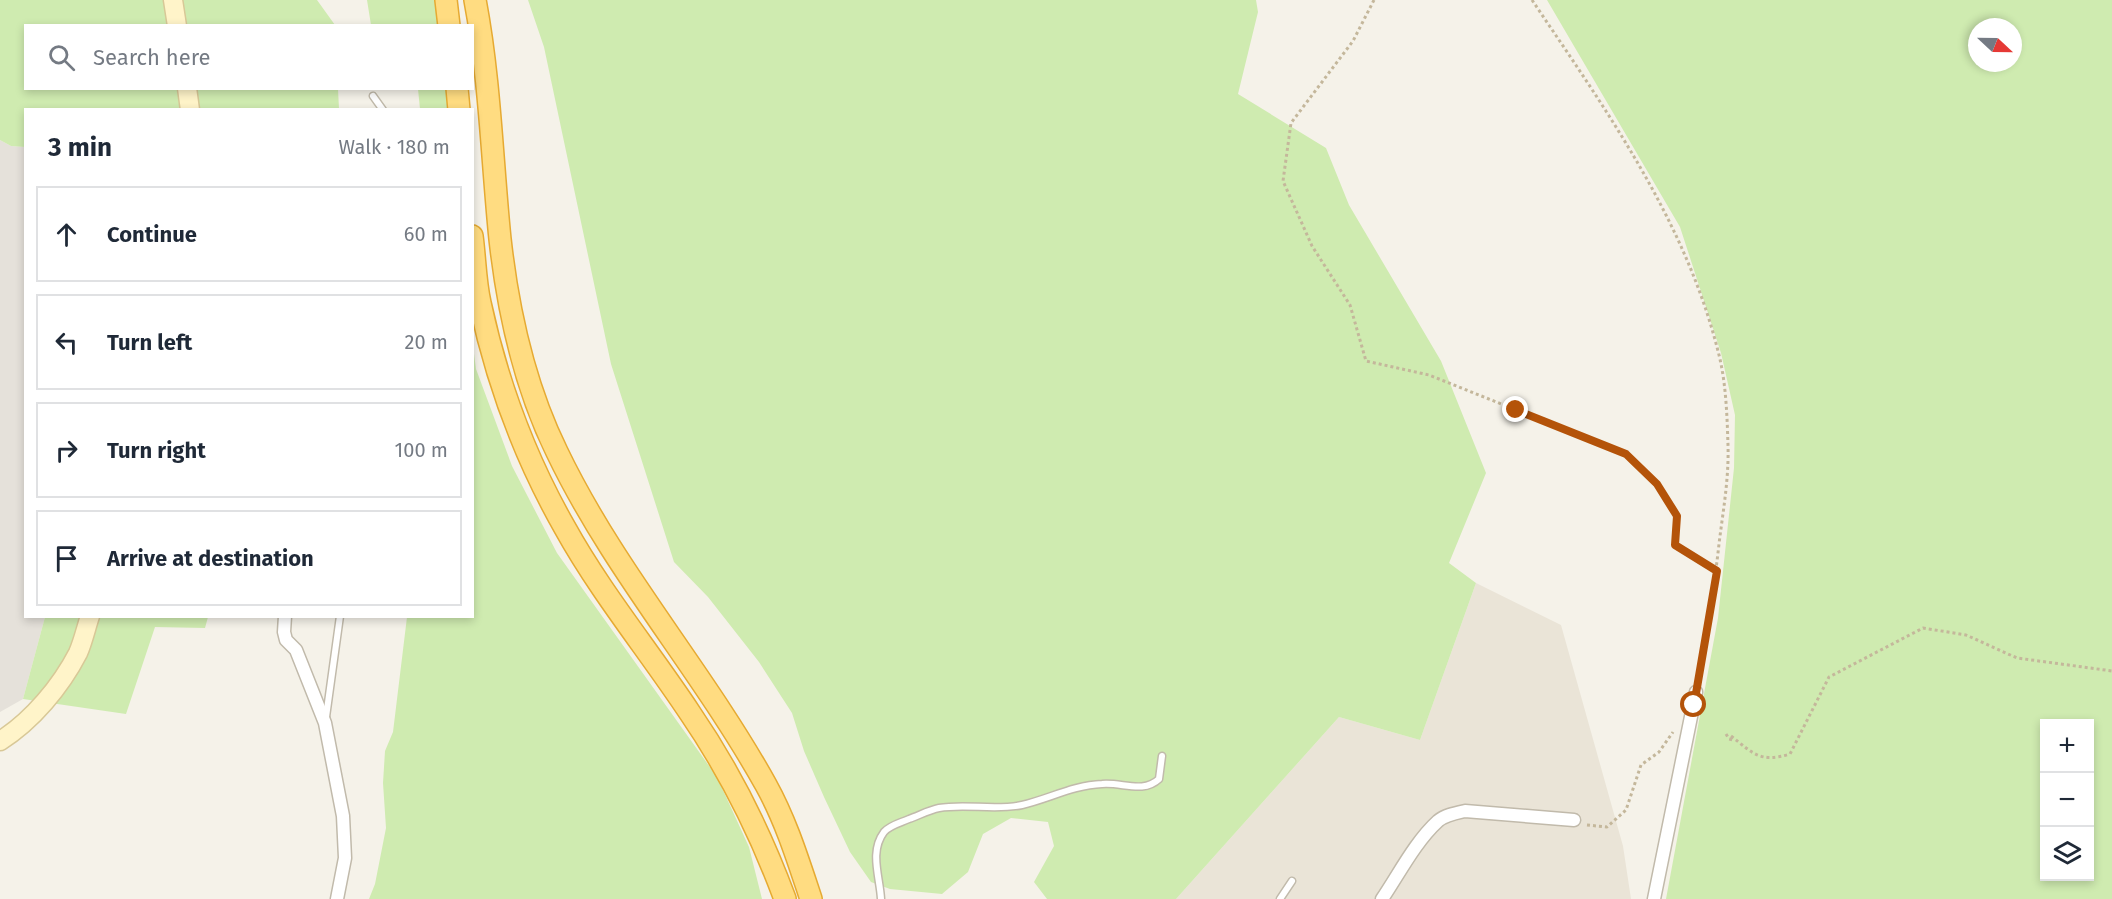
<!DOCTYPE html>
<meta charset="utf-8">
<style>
:root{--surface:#fff;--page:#f6f6f7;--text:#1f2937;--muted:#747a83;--line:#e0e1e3}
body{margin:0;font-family:"Fira Sans",sans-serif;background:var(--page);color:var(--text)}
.controls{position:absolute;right:18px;bottom:18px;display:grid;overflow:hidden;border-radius:0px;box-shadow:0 3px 9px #0003}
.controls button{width:54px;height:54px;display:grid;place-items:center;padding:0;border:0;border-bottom:2px solid var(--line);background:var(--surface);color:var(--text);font:30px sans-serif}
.compass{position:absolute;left:1968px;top:18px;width:54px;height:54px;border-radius:50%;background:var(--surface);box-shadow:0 3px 9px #0003;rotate:112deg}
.stop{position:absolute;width:18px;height:18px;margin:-14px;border:4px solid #b45309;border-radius:50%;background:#fff}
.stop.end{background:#b45309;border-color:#fff;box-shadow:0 2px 6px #0008}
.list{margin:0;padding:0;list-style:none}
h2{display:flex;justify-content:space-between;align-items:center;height:78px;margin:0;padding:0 24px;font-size:26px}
h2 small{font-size:20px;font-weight:400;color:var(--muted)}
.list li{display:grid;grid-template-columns:39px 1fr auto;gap:18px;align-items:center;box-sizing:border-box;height:96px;margin:0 12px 12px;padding:0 12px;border:2px solid var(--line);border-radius:0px}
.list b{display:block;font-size:22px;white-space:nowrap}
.list em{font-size:20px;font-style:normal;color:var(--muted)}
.icon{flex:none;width:33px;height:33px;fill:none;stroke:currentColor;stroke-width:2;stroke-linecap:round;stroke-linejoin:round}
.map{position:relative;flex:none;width:2112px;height:899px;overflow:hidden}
.search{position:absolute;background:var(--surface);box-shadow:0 3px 9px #0003;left:24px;top:24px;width:450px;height:66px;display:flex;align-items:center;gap:15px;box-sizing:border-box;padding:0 21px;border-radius:0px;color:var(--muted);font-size:22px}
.panel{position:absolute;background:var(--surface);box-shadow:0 3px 9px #0003;left:24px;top:108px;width:450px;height:510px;border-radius:0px}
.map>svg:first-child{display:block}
.residential{fill:#eae4d7}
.industrial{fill:#e5e1da}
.green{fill:#cfebb0;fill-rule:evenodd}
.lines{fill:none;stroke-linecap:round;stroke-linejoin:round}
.service-casing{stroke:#c1baab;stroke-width:9}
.minor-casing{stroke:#c1baab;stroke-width:15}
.secondary-casing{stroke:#d8c897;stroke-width:21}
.trunk-casing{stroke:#e6aa32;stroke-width:24}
.path{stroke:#c4b79b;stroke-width:3;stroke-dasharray:3 3;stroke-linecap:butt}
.service{stroke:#fff;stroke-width:6}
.minor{stroke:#fff;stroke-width:12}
.secondary{stroke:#fff4c9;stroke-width:18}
.trunk{stroke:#ffdc81;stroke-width:21}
.route{stroke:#b45309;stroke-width:8}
</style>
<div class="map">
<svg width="2112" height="899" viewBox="0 0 2112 899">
<rect width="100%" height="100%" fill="#f5f2e9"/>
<path class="residential" d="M1476,583L1561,625L1623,846L1631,899H1176L1339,717L1420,740Z"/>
<path class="industrial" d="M0,140L11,146L25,147L26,616L45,617L23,699L0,712Z"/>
<path class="green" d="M0,0H317L335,25L26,26V88L338,89L339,109L26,110L25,147L11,146L0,140Z
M367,0H438L441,25H371Z
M528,0H1256L1258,12L1238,94L1326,148L1349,205L1441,361L1486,473L1449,563L1476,583L1420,740L1339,717L1176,899H1047L1034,882L1054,846L1048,822L1011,818L983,834L968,872L942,894L890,889L871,882L850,852L824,797L804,751L792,713L759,662L708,597L674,562L611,364L544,47Z
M1547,0H2112V899H1666L1718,618L1734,468L1735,415L1721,353L1680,227ZM1977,27H2013V63H1977ZM2044,724H2090V876H2044Z
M418,89H448L449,109H420Z
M473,346L476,369L512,466L557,553L717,777L749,847L762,899H369L375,884L386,828L383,783L385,751L393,732L407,617L472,616Z
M45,617H208L205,628L155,627L126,714L23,699Z"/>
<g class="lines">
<g class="service-casing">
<path id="service" d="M373,96L383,110
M326,717L340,616
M881,899C880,877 869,852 884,832C890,825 900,823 909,819C918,816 929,810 939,808C966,803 994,811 1022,805C1048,799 1074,785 1102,784C1122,782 1143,794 1159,779L1162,756
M1280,899L1292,881"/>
</g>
<g class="minor-casing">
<path id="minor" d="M285,616L284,632L286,640L296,650L325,723L343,816L345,858L337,899
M1382,899C1399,874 1415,842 1438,821C1445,815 1456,813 1465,811L1574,820
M1654,899L1696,692"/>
</g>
<g class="secondary-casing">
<path id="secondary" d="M173,0L177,26
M187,88L190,110
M0,741C32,721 61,686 78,653C83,642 86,628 90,616"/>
</g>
<g class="trunk-casing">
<path id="trunk" d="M446,0L449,26
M475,0C490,79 492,160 500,239C508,311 525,387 557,452C614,571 702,670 766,785C786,821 798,860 811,899
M457,88L459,110
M472,236C475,258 475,281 480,303C497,382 525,458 565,528C601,593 649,651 690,713C729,770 761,834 785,899"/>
</g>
<path class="path" d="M1374,0L1353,41L1291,123L1283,181L1312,246L1350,305L1366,361L1429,375L1626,454L1657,484L1677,516L1675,545L1717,571
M1532,0C1606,110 1685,220 1718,351C1726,381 1727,414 1728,445C1729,479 1723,511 1719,544C1714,590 1706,634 1699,679
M1726,734L1729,739L1733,740
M1731,736C1754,754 1760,763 1790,754L1829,677L1923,628L1966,635L2017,658L2112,671
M1587,825L1607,827L1626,810L1641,765L1659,752L1673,732"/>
<use href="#service" class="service"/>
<use href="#minor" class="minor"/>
<use href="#secondary" class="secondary"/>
<use href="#trunk" class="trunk"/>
</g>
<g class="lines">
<path class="route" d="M1516,410L1626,454L1657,484L1677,516L1675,545L1717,571L1694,705"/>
</g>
</svg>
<div class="controls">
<button>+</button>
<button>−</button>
<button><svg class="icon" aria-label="layers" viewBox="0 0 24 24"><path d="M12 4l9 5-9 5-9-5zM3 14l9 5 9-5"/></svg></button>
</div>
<svg class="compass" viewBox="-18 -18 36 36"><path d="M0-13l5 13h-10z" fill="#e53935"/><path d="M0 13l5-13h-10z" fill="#747a83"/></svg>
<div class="stop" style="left:1694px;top:705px"></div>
<div class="stop end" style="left:1516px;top:410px"></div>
<div class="search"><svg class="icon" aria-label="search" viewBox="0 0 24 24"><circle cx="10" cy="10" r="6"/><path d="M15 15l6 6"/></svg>Search here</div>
<section class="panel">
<h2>3 min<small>Walk · 180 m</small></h2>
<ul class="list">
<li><svg class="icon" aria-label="ahead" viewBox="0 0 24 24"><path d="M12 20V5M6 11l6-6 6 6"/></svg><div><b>Continue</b></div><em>60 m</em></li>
<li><svg class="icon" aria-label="left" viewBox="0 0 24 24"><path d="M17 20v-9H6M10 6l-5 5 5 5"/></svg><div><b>Turn left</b></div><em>20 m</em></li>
<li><svg class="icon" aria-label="right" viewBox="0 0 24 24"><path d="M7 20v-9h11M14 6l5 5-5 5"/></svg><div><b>Turn right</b></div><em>100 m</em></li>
<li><svg class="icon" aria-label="arrive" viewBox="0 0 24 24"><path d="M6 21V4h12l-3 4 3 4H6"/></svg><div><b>Arrive at destination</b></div></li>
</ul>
</section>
</div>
